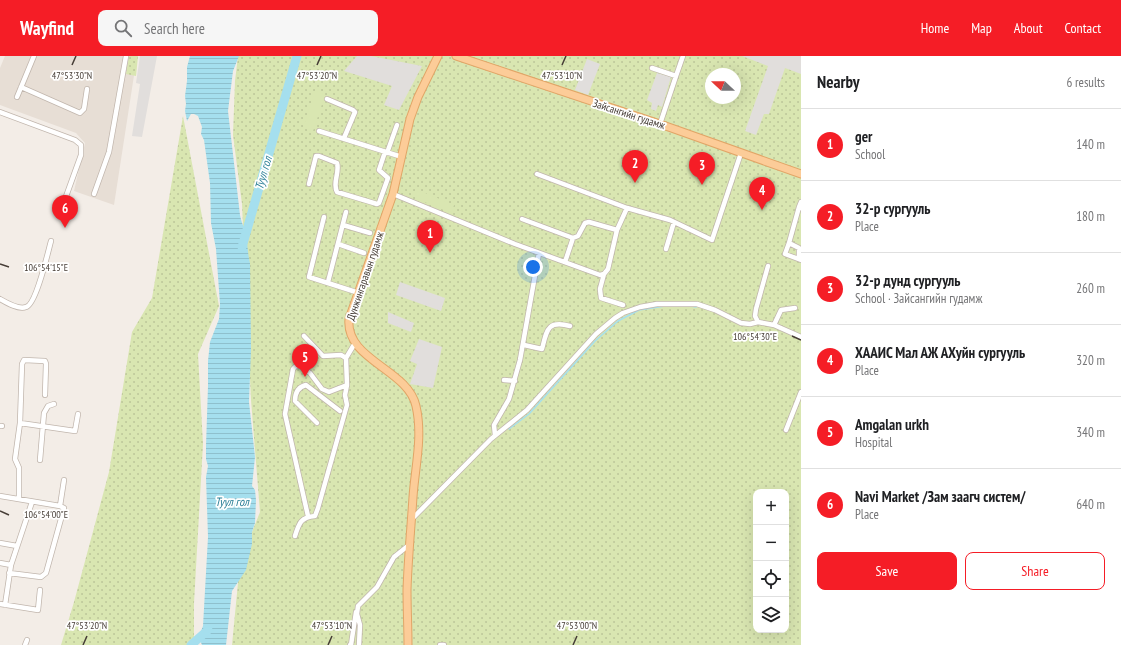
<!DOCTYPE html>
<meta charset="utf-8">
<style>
:root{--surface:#fff;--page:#f6f6f6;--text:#202124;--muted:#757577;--line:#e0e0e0;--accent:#f51d26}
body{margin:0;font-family:"PT Sans Narrow",sans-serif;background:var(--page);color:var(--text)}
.controls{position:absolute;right:12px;bottom:12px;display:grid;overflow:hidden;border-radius:8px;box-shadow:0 4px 16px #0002}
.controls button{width:36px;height:36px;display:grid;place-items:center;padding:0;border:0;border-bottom:1px solid var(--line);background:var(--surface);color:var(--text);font:20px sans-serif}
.compass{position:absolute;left:705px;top:12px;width:36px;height:36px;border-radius:50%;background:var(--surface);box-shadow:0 4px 16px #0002;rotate:292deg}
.you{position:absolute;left:533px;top:211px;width:14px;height:14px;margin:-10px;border:3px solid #fff;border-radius:50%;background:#1a73e8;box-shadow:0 0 0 6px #1a73e833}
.badge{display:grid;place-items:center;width:26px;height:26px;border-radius:50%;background:var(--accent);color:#fff;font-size:13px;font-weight:700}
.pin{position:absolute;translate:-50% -33px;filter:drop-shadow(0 1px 2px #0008)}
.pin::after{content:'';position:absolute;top:21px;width:14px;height:12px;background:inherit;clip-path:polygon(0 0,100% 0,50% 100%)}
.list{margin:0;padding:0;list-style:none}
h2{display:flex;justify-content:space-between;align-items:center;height:52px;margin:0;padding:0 16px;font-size:17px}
h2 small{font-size:13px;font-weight:400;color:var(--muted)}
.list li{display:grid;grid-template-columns:26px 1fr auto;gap:12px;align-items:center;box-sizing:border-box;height:72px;padding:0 16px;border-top:1px solid var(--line)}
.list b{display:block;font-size:15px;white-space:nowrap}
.list p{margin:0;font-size:13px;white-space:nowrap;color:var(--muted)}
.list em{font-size:13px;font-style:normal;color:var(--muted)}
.actions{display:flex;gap:8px;padding:12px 16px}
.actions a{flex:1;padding:9px 0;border:1px solid var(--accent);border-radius:8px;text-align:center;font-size:14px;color:var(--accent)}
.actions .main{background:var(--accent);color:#fff}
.icon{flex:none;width:22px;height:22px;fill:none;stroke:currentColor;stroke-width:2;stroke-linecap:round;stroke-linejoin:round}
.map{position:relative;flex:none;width:801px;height:589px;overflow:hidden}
header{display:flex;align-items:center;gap:24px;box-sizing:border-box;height:56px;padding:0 20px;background:var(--accent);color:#fff}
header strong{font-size:19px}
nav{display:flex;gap:22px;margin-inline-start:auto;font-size:14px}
.search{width:280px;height:36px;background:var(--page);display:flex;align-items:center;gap:10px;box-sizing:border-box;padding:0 14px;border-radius:8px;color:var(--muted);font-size:15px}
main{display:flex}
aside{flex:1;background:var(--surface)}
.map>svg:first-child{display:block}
.residential{fill:#e7ded5}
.green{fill:url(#green-dots);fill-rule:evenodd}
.pitch{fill:#d9e6b1}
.parking{fill:#e1dedc}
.water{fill:url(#water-rules)}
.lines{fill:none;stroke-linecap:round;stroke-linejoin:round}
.stream{stroke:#a5dfee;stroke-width:1.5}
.river{stroke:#a5dfee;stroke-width:9}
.street-casing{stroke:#c1b6ad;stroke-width:6}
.primary-casing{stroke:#e1a567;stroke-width:9}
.street{stroke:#fff;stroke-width:4.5}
.primary{stroke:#fccc98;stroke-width:7}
.ticks{fill:none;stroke:#463d36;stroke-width:1.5}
.labels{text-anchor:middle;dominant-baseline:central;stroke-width:3.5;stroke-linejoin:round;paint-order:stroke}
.street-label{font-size:11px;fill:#463d36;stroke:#fff}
.water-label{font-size:12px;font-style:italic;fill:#2d8098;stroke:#fff}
.ticks-label{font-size:10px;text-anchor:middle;fill:#463d36;stroke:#fff;stroke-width:3.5;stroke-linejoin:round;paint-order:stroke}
</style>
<header>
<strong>Wayfind</strong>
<div class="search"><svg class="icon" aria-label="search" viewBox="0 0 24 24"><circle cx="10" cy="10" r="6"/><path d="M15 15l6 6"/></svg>Search here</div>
<nav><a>Home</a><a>Map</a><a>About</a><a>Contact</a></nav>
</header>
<main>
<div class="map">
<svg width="801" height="589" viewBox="0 0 801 589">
<defs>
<pattern id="green-dots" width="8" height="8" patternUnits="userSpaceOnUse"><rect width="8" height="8" fill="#d9e6b1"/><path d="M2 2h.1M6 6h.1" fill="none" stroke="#bcc699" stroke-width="1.8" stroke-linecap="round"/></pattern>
<pattern id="water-rules" width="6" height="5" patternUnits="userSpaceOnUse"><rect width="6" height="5" fill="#a5dfee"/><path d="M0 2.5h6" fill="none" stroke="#8fc0cd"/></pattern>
</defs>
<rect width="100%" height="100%" fill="#f3ede7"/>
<path class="residential" d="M5,0H137L114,149L74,135L85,87L76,77L0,49V12Z"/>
<path class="green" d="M129,0H138L136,20L126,18Z
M238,0H801V589H232L240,506L260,456L251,344L242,148L233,79L235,25ZM711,18H735V42H711ZM756,436H786V574H756Z
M183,60L219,250L198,298L203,388L194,547V589H61L74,546L109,416L132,276L152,242Z"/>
<path class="pitch" d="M315,35L325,39L313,75L303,72Z
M418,134L454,149L451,157L415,142Z"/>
<path class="parking" d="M140,0H157L142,81L132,80L140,28L136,27Z
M357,0H371L422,10L399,54L384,49L392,30L344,15Z
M742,0H801V18L785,12L769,58H764L756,79L745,75L768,10Z
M587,3L600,8L588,39L575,34Z
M657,17L671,21L662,51L658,49L656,55L651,53L652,47L647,44Z
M400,226L445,242L441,255L396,239Z
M388,256L414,267L411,276L388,267Z
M419,283L442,291L433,332L410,328L417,308L410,305Z"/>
<path class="water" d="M190,0H239L233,15L228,55L240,159C241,165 243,169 245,175C248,185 247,196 250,207L251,294L249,346L255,401L252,430L255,434L256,444L255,467L252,476V488L246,514L232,535L226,589H202C199,582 200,577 203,570L208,481L206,421L208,410L206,403V390L208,330V305L210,286L219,263L220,248L216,193L211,167L210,127L204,84L201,78L202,71L198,60L194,58H191L187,65L185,55L186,48L185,40L187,25V11Z"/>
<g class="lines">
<path class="stream" d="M691,250L696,251
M509,373L529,358L595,285L618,265L639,254L665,250"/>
<path class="river" d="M242,191L297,0
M191,589L208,574"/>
<g class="street-casing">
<path id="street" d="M652,12L676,20L660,68
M676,20L683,0
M21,31L80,57L84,53L87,33
M17,41L34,0
M327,43L353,54L355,56L344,82
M0,56L75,84L81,89V99L60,157
M319,75L402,101
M387,97L397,69
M309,128L316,100H319L337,107C340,117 332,127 337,136L377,148L379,147L388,122L379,114L385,96
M94,138L109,96L126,0
M393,138L515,188L600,219L604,218L608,213L617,174L627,152L537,118
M801,146L799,151L801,152
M799,151L789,187L799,192V203
M627,152L670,164L712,184L741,97
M324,161L309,221L359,237
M522,163L573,182
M343,169L370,177
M789,187L785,198L801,204
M338,188L364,197
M666,193L674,166
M565,206L573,182L578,180L585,167L589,166L617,174
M604,218L600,233L601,242L623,249
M328,226L346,156
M0,243C7,247 19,254 26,251C36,249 48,196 51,185
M758,266L755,260L756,253L768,210
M774,269L781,254L795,252
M304,280L323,300L341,299L346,302
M524,289L542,293C547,274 547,264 570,270
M504,324L515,325
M20,367L75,375L78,358
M317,367L295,345C295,337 298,331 306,329L340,355
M0,370H2
M786,374L801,336
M495,379L494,369L509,343L520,304L539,197
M40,404L44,357L48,350L54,348
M0,440L60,450
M19,442V412L15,403L20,367L22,308L24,304L45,305L46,308L45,339
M60,450L64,424
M308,460L285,358L293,313L296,310H300L310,317L322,333L329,336L347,329
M412,463L491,383L527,354L596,278L615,262L623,257L640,251L657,248H697L715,254L741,267L750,268L758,266L774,269L801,281
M295,480C299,467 301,461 315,460L318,452L347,349L345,339L347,329L346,302L355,287
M0,487L17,490
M0,507L11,509
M9,517L41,521L46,517L64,452L60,450
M0,548L38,554L40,534
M5,549L11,509L32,446
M25,589L27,584
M350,589H351L356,556
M359,589L360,569L357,558L358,550L377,531L394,501L409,489
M440,589H444"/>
</g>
<g class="primary-casing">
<path id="primary" d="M456,0L660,68L801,118
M408,589C408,571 407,553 407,534C408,503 411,472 413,441C415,411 423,381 416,350C408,313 345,304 349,263L393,138L410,63L418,41L438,0"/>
</g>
<use href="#street" class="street"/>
<use href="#primary" class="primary"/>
</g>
<path class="ticks" d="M72,9L76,0M317,9L321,0M562,9L566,0M0,208L9,211M792,280L801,284M0,455L9,459M83,589L87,580M328,589L332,580M573,589L577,580"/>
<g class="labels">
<g class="street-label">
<text transform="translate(629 58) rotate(18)">Зайсангийн гудамж</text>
<text transform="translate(365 220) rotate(-71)">Дүнжингаравын гудамж</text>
</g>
<g class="water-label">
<text transform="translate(263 117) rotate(-74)">Туул гол</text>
<text x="232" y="445">Туул гол</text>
</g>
</g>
<g class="ticks-label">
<text x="72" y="23">47°53'30"N</text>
<text x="317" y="23">47°53'20"N</text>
<text x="562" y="23">47°53'10"N</text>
<text x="46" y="215">106°54'15"E</text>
<text x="755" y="284">106°54'30"E</text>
<text x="46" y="462">106°54'00"E</text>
<text x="87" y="573">47°53'20"N</text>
<text x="332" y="573">47°53'10"N</text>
<text x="577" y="573">47°53'00"N</text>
</g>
</svg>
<div class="controls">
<button>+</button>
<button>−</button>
<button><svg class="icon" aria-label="locate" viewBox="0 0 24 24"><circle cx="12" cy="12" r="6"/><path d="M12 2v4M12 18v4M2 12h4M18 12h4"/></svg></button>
<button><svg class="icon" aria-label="layers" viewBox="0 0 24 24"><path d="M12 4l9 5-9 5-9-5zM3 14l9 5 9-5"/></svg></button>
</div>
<svg class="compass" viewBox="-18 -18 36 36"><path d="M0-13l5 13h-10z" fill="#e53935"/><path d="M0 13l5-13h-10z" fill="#757577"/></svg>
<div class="you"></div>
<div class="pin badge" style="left:430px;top:197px">1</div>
<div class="pin badge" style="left:635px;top:127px">2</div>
<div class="pin badge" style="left:702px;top:129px">3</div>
<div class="pin badge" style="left:762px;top:154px">4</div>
<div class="pin badge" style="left:305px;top:321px">5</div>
<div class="pin badge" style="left:65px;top:172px">6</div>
</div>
<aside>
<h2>Nearby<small>6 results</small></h2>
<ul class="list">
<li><span class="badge">1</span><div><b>ger</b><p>School</p></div><em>140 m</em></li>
<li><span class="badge">2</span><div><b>32-р сургууль</b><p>Place</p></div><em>180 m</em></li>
<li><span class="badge">3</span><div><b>32-р дунд сургууль</b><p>School · Зайсангийн гудамж</p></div><em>260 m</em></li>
<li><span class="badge">4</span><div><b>ХААИС Мал АЖ АХуйн сургууль</b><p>Place</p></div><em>320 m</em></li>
<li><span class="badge">5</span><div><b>Amgalan urkh</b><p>Hospital</p></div><em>340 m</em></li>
<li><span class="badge">6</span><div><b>Navi Market /Зам заагч систем/</b><p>Place</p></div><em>640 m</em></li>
</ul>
<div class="actions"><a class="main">Save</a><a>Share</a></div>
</aside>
</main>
